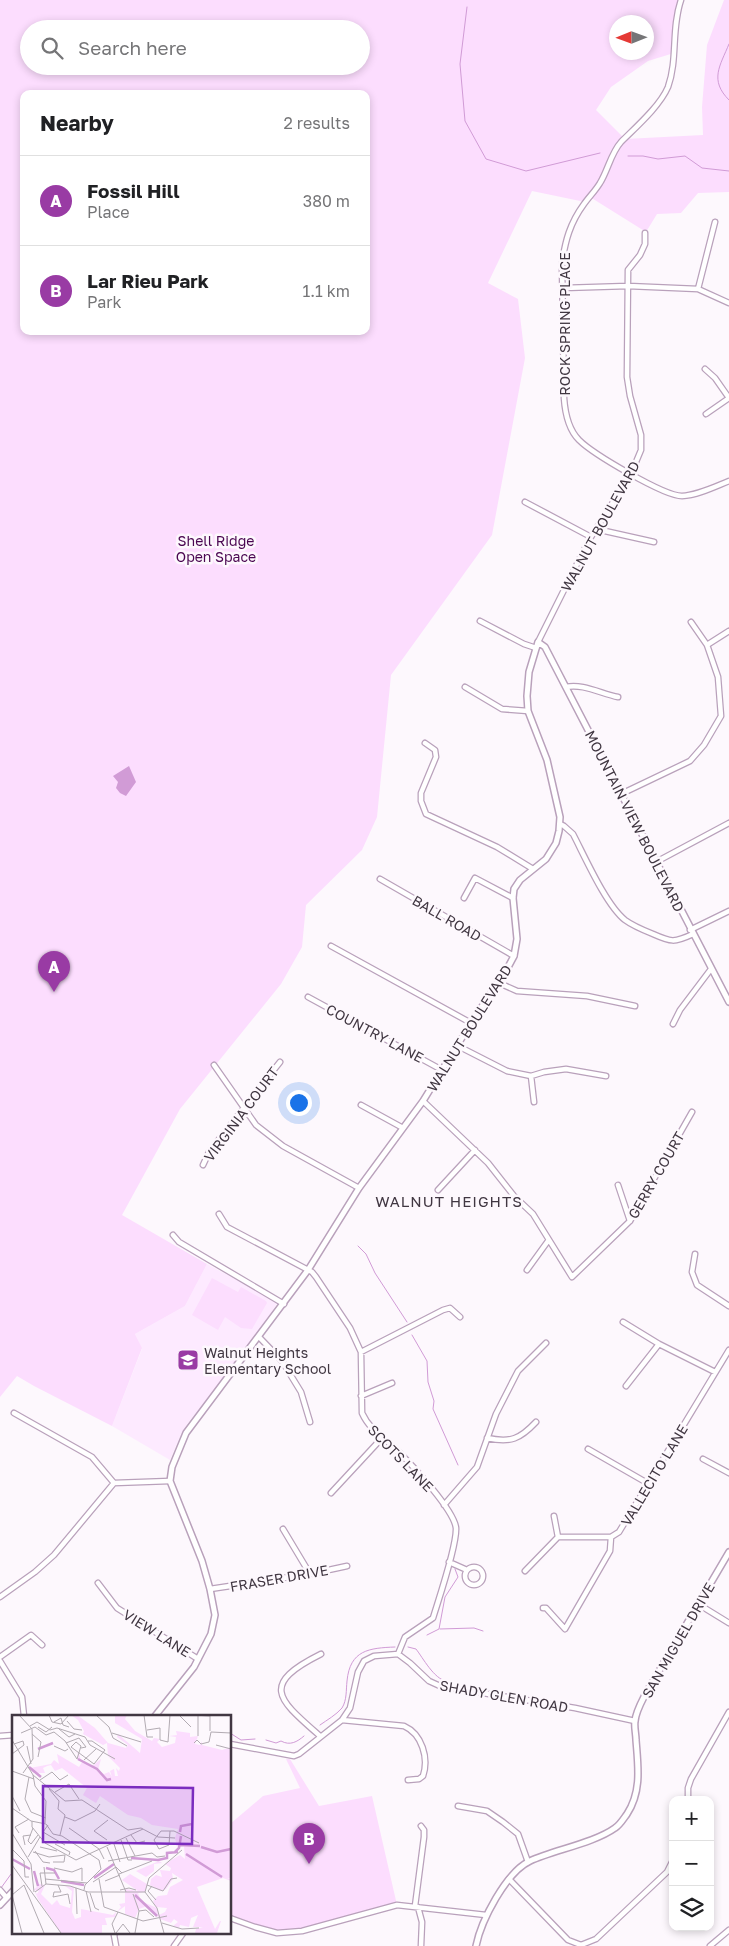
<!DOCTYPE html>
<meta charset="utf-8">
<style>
:root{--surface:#fff;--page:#f2f2f2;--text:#202124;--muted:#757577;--line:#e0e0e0;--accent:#993ba4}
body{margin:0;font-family:"Golos Text",sans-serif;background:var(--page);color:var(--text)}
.controls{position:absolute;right:15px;bottom:15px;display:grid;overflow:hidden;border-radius:10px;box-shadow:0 2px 8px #0003}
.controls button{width:45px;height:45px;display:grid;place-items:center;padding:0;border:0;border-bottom:1px solid var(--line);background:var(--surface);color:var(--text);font:25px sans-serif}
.compass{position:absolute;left:609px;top:15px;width:45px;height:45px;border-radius:50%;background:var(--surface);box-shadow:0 2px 8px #0003;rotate:269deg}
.you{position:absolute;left:298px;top:1102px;width:18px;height:18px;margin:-12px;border:4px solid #fff;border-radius:50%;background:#1a73e8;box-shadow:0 0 0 8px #1a73e833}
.badge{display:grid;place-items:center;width:32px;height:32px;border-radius:50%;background:var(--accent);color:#fff;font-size:16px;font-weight:700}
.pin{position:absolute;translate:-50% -41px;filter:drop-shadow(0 1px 2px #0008)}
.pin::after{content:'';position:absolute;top:26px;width:18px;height:15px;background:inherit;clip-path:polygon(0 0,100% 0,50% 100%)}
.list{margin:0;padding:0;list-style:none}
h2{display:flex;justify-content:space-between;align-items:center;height:65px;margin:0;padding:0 20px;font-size:21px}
h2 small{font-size:16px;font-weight:400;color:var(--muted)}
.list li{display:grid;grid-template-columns:32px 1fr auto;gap:15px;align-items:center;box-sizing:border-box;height:90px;padding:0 20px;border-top:1px solid var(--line)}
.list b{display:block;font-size:19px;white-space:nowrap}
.list p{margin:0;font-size:16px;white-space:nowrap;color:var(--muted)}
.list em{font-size:16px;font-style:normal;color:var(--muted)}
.icon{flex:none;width:28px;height:28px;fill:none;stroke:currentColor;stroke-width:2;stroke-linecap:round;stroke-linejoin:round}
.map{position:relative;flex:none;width:729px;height:1946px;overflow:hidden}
.search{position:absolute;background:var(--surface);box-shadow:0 2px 8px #0003;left:20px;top:20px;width:350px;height:55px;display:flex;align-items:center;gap:12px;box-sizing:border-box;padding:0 18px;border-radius:28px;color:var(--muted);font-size:19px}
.panel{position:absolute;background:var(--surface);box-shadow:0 2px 8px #0003;left:20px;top:90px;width:350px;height:245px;border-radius:10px}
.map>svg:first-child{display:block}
.built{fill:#fdeaff}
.green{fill:#fcddfe;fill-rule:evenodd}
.water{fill:#d19bd6}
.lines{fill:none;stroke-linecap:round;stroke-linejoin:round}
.stream{stroke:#d19bd6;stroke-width:1}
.minor-casing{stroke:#b9a1bb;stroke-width:7}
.tertiary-casing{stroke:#b9a1bb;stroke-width:8}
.minor{stroke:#fff;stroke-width:4.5}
.tertiary{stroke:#fff;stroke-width:5}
.labels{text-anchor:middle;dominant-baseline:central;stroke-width:5;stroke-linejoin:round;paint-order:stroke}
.street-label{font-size:14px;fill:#413742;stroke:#fdf8fd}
.park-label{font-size:14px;fill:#4a0651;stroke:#fdf8fd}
.poi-label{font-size:14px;fill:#413742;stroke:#fdf8fd;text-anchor:start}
.neighbourhood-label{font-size:15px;letter-spacing:1px;fill:#413742;stroke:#fdf8fd}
.inset-river{fill:none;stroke:#d19bd6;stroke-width:2.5}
.inset-road{fill:none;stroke:#b2abb2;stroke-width:1}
.view{fill:#7b2cbf;fill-opacity:0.15;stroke:#7b2cbf;stroke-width:2.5}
.inset-edge{fill:none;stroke:#413742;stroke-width:2.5}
</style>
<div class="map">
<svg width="729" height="1946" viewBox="0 0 729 1946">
<rect width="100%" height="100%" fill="#fdf8fd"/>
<path class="built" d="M207,1264L278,1302L256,1336L188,1423L181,1434L170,1460L112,1426L142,1349L135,1334L185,1306Z"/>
<path class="green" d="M0,0H681L674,53L648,61L611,87L596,110L625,139L703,135L702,107L707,45L724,0H729V192L698,193L681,213L657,214L646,232L590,197L585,202L532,191L488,283L518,299L525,358L492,535L391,675L377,817L362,850L306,905L302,947L281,984L180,1109L122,1215L207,1264L185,1306L135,1334L142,1348L112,1426L34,1386L17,1376L0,1397ZM616,22H646V52H616ZM29,29H361V66H29ZM24,94H366V331H24Z
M212,1278L238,1292L241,1287L266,1301L267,1303L252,1329L241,1328L225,1317L218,1330L192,1315Z
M286,1759H290L319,1806L372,1796L397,1905L302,1931L277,1933L230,1918V1824L263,1796L300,1788Z"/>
<path class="water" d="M129,766L136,782L126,796L120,793L116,788L118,782L113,776Z"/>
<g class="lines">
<path class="stream" d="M467,7L460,64L465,121L486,159L526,171L600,153
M729,44C720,66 709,80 729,100
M628,156H643L658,159L685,156L702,168L729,171
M358,1246L366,1254L375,1273L407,1322
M412,1335L427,1361L428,1382L434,1401L433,1409L458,1465
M440,1629L474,1628L483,1631
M427,1635L439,1629L445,1597L458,1577L455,1569
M408,1647L416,1649C423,1658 434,1679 446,1681
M320,1725C327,1720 336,1715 342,1708C347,1700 346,1690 347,1681C350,1650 369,1648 395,1647
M230,1733L241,1740L255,1739
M266,1740L276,1743L281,1741C290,1746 297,1742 304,1736
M1,1888L14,1870"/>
<g class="minor-casing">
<path id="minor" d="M681,0C671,29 678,59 668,87C660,106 636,127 621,142C611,153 608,170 600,183C596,190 589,197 584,204C570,223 565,241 562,264L564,398C565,412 568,429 579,440C593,454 664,496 682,496C698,495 714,487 729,481
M563,288L628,286L698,289L729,303
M698,289L715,222
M705,369L715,378L729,398
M706,414L729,398
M525,502L591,537
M596,529L654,542
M480,621L524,644L536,648
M538,642L589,540L631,474L641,450V435L630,396L627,377L628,270L640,255L645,244V233
M707,645L729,631
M465,687L502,709L528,711
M566,687C582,683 602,694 618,697
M425,743L435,750L436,757L421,793V801L426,814L497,847L533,869
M621,794L690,761L704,745L721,716L718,677L707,645L691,622
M560,824L564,826L573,834C585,857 606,905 625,920C633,926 643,930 653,934C671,942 674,943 693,934
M656,862L729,823
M380,879L514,956
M464,898L475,878L513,898
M690,930L729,911
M331,946L471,1023
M499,983L517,991L587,996L635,1006
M308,997L442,1070
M673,1024L680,1010L711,969
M458,1046L507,1071L531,1076L544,1072L566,1069L606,1076
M214,1065L256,1125L283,1146L359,1188
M531,1076L534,1102
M423,1101L488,1163L514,1196L533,1214L572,1277L630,1221L692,1112
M361,1105L403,1128
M203,1165L209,1152L280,1062
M618,1185L630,1221
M438,1190L475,1150
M219,1214L227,1227L312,1272L316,1277L350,1328L361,1352L362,1413C370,1431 386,1439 399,1452C413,1466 454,1510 456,1528C457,1546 439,1598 433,1618L405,1637L398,1654
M173,1235L179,1242L284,1304
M695,1254L692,1272L697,1285L729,1306
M527,1270L548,1241
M623,1322L659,1344L715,1372
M259,1337L282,1361L301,1392L310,1422
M361,1352L443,1310L450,1308L460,1317
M626,1386L659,1344
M361,1396L392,1383
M14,1413L92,1457L114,1483
M487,1438C511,1443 520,1439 536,1422
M588,1449L649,1484
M703,1459L729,1473
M331,1493L382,1438
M444,1505L477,1467L496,1414L518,1371L546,1343
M554,1516L558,1537
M283,1529L310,1574
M449,1562L467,1570
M465 1576a9 9 0 1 1 18 0a9 9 0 1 1-18 0Z
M525,1571L558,1537H611L619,1532L729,1350
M98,1583L117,1608L198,1659
M210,1589L310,1574L347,1566
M0,1597L35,1572L54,1555L114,1483L170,1481
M698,1604L729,1623
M543,1608H546L565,1629L610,1551L611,1537
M0,1657L31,1635L42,1645
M0,1661L22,1697L24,1716
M342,1720L404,1726C422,1734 429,1758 423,1776L419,1779L408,1780
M0,1736L14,1735
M320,1736C278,1699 259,1685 321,1654
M230,1744L294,1756L299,1754L342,1720L350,1708L358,1672L364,1661L374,1656L398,1654L410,1663L429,1681L440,1686L575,1708L635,1721
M688,1800V1788L691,1779L729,1712
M458,1806L487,1811L503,1822L518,1834L528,1862
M509,1879L568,1940L581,1945L596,1939L667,1872L673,1860
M0,1890L6,1897
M415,1906L424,1837V1830L421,1826
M418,1907L422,1922L421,1946
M230,1918L255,1927L277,1933L302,1931L397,1905L486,1915
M116,1932L114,1935L116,1946
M174,1946L184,1932
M710,1946L729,1930"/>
</g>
<g class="tertiary-casing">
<path id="tertiary" d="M155,1716L194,1667L211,1634L215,1615L210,1589L202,1561L170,1481L172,1467L186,1433L308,1270L359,1188L423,1101L471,1023L507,969L514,956L517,939L513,898L514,889L520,880L546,859L556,843L559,831L560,817L547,760L528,711L527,696L529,672L538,642L545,647L729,1002
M0,1905L14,1890
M476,1946C481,1921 506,1872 530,1861C554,1850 594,1843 615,1828C620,1825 624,1818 627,1814C642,1791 638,1766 636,1740C636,1734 634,1727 635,1721C636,1711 642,1701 646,1693L729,1552"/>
</g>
<use href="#minor" class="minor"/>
<use href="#tertiary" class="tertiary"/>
</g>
<defs>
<g id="school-square" transform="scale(1.125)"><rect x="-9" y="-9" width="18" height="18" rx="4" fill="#993ba4" stroke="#fdf8fd"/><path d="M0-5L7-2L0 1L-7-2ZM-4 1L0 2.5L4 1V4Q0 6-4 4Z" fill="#fff"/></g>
</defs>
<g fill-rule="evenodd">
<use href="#school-square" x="188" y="1360"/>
</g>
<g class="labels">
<g class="street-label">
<text transform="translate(564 324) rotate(-90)">ROCK SPRING PLACE</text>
<text transform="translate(600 526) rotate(-61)">WALNUT BOULEVARD</text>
<text transform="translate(635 821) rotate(63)">MOUNTAIN VIEW BOULEVARD</text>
<text transform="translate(447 918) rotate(30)">BALL ROAD</text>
<text transform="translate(469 1028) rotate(-58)">WALNUT BOULEVARD</text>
<text transform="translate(375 1033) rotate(28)">COUNTRY LANE</text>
<text transform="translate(241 1114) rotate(-53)">VIRGINIA COURT</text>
<text transform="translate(656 1175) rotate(-60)">GERRY COURT</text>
<text transform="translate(401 1458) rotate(46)">SCOTS LANE</text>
<text transform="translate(654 1475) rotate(-59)">VALLECITO LANE</text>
<text transform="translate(279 1578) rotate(-10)">FRASER DRIVE</text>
<text transform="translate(157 1633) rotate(32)">VIEW LANE</text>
<text transform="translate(678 1640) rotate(-60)">SAN MIGUEL DRIVE</text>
<text transform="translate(504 1696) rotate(10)">SHADY GLEN ROAD</text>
</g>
<g class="park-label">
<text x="216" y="540">Shell Ridge<tspan x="216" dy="16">Open Space</tspan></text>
</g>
<g class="poi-label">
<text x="204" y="1352">Walnut Heights<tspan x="204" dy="16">Elementary School</tspan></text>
</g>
<g class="neighbourhood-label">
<text x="449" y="1201">WALNUT HEIGHTS</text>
</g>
</g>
<g transform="translate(12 1715)">
<rect width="219" height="219" fill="#fdf8fd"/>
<path d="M59,0H65L83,13L96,28L114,33L116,30L105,22L106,19L128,38L130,24L103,8V0H115L113,4L123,16L140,26L142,23L148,24L145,27L150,32L163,28L164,22L157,21L165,20L164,16L178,18V22L186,21L183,29L188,30L190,26V30L210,35L219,32V163H215L219,164V166L211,163L185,172L203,214L208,206H209L205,218H183L184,214L191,212H181L186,200L179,203L177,212L168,210L167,213L161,211L166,207L162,204L159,208L148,204L135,191L127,194L123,203L113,199V191L105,197L109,192L107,189L113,188V174L126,176L110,165L118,159L135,169L133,177L126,178L129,186L145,193L147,200L153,197L155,193L144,192L141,186L146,181L155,180L158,172L171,165L160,158L161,164L154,174L148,176L138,170L139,164L144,160L150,162L148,155L158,156L159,153L153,149L161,144L168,140L173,144L172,131L165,132L163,123L166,114L140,110L129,103L116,100L88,81L84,88L71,80L75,73L50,53L43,56L39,50L35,51L31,53L33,58H21L18,53L39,49L42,45L47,49L45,39L67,52L70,47L65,45L66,39L59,35L67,39L69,45L80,51L89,44L86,55L92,59L97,57L100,62L98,56L102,54L103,61H106L104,53L107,56L108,53L96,41L95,28L91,30L71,19L72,16L66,5ZM147,146L150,148L142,149V156L134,162L124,156ZM27,169L33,170L29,179L40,190L45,185L48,190L58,193L60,176L53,171L62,172L60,197L63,204L69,202V194L101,200L104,197L103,202L93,203L95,210H90V218H49L26,184L23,177L25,179L27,176L22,175Z" fill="#fcddfe"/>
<path class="inset-river" d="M26,34L41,28M66,44L85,54L95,65L99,64M17,52L29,62M168,117L169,111L180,109M168,130L188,131M189,132L205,137L219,134M163,137L167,133L169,121M174,139L210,162M119,143L146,145L155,143V138L166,137M0,144L18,154M34,153L42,155L47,164M22,156L26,171M82,163L102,149M49,166L72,170M123,180L145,201"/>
<path class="inset-road" d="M7,0L20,14L21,44L11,58M37,0L40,7L49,9L57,0M84,0L97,12L101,23L115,31M132,0L135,22H141M167,0L179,12M181,0L198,1M198,0V16M55,6L62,14L70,15M42,7L49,3L51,10L57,12M18,11L25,7L38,15L45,13L73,22L78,30L103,44M26,12L34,17L40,12M47,14L57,22L63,19M135,15L148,13V25L156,27L158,0M9,18L23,12L34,20L42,17L53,26L65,44L69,31L64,27L59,32M100,18L129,27M20,19L29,27L26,42M186,21V0M0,25L21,60L53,86L70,85L116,115L129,113L146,122L163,123M54,28L67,23L74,32L69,33M182,28L185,25L189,29L197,27L199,17L219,18M204,30L219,34M15,31L19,49M42,31L53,36L56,34M59,32L82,49L93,35L80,26H76M0,39L12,30L11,26L2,29M72,45L84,34M0,56L22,64M21,60L23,71L34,86L33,108M17,62L13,84L19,97L34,103M28,65L40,57L48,65L56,60M37,74L47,86L46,94L53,100L48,120M43,77L57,69L67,84M0,81L8,96M0,93L19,106L34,109L41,119L50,121L87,145L89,154L73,170L72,175M53,102L63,106L83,96L88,89M20,106V112L33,128L64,145M36,110L31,117L53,130M21,113L16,126L19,129L26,120M57,113L87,134L92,144M158,116L157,130L147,134L142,125L149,116H162L187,128M0,118L19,149L22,177M7,118L3,112L17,104M119,120L125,128L133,126M114,123L123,141M95,125L82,116L96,105M109,125L116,145H120M43,129L58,137L57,140M102,129L108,147M13,130L11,121L19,120M28,132L45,136M95,132L114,177M0,134L12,146L13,162H17M23,136L31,147L38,148M21,137L37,142L53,140L52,147H41M16,142L28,122M64,145L131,114M96,146L140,138L145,142L153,141M0,150L49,218M32,152L34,169M42,153L60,157L70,153V166M107,159L140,146M33,164L75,168M87,164L92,192L131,206L155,201M93,166L108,160M81,167L104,152L110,158M12,170L32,218M46,170L49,177H42L41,182L56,179L58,189M135,170L151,176L159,164L165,163M30,171L28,158H43M140,171L136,176L144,185M64,173L65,199M108,175L117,173L124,175M74,176L79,197M23,177L34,169L58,171L76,177H133L145,193L152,218M133,177L137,163L170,135M78,178L83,193L87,195M121,179L127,196L123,218M127,196L134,195L142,202M150,208L170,214L187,213M10,218L0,180L12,170M103,218L100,209L106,197M104,218L111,209L118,218"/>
<path class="view" d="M31,71L181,73L180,129L31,127Z"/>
<rect width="219" height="219" class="inset-edge"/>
</g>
</svg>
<div class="controls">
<button>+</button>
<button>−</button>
<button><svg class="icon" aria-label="layers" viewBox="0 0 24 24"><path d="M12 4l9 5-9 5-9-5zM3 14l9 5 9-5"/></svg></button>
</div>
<svg class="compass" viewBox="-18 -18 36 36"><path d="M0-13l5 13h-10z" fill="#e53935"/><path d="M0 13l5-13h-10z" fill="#757577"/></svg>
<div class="you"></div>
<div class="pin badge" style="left:54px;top:992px">A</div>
<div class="pin badge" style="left:309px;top:1864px">B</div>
<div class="search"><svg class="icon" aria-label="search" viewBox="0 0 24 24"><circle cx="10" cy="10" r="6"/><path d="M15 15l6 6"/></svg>Search here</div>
<section class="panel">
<h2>Nearby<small>2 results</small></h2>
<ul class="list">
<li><span class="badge">A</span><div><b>Fossil Hill</b><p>Place</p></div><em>380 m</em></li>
<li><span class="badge">B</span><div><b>Lar Rieu Park</b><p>Park</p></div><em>1.1 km</em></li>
</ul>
</section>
</div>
